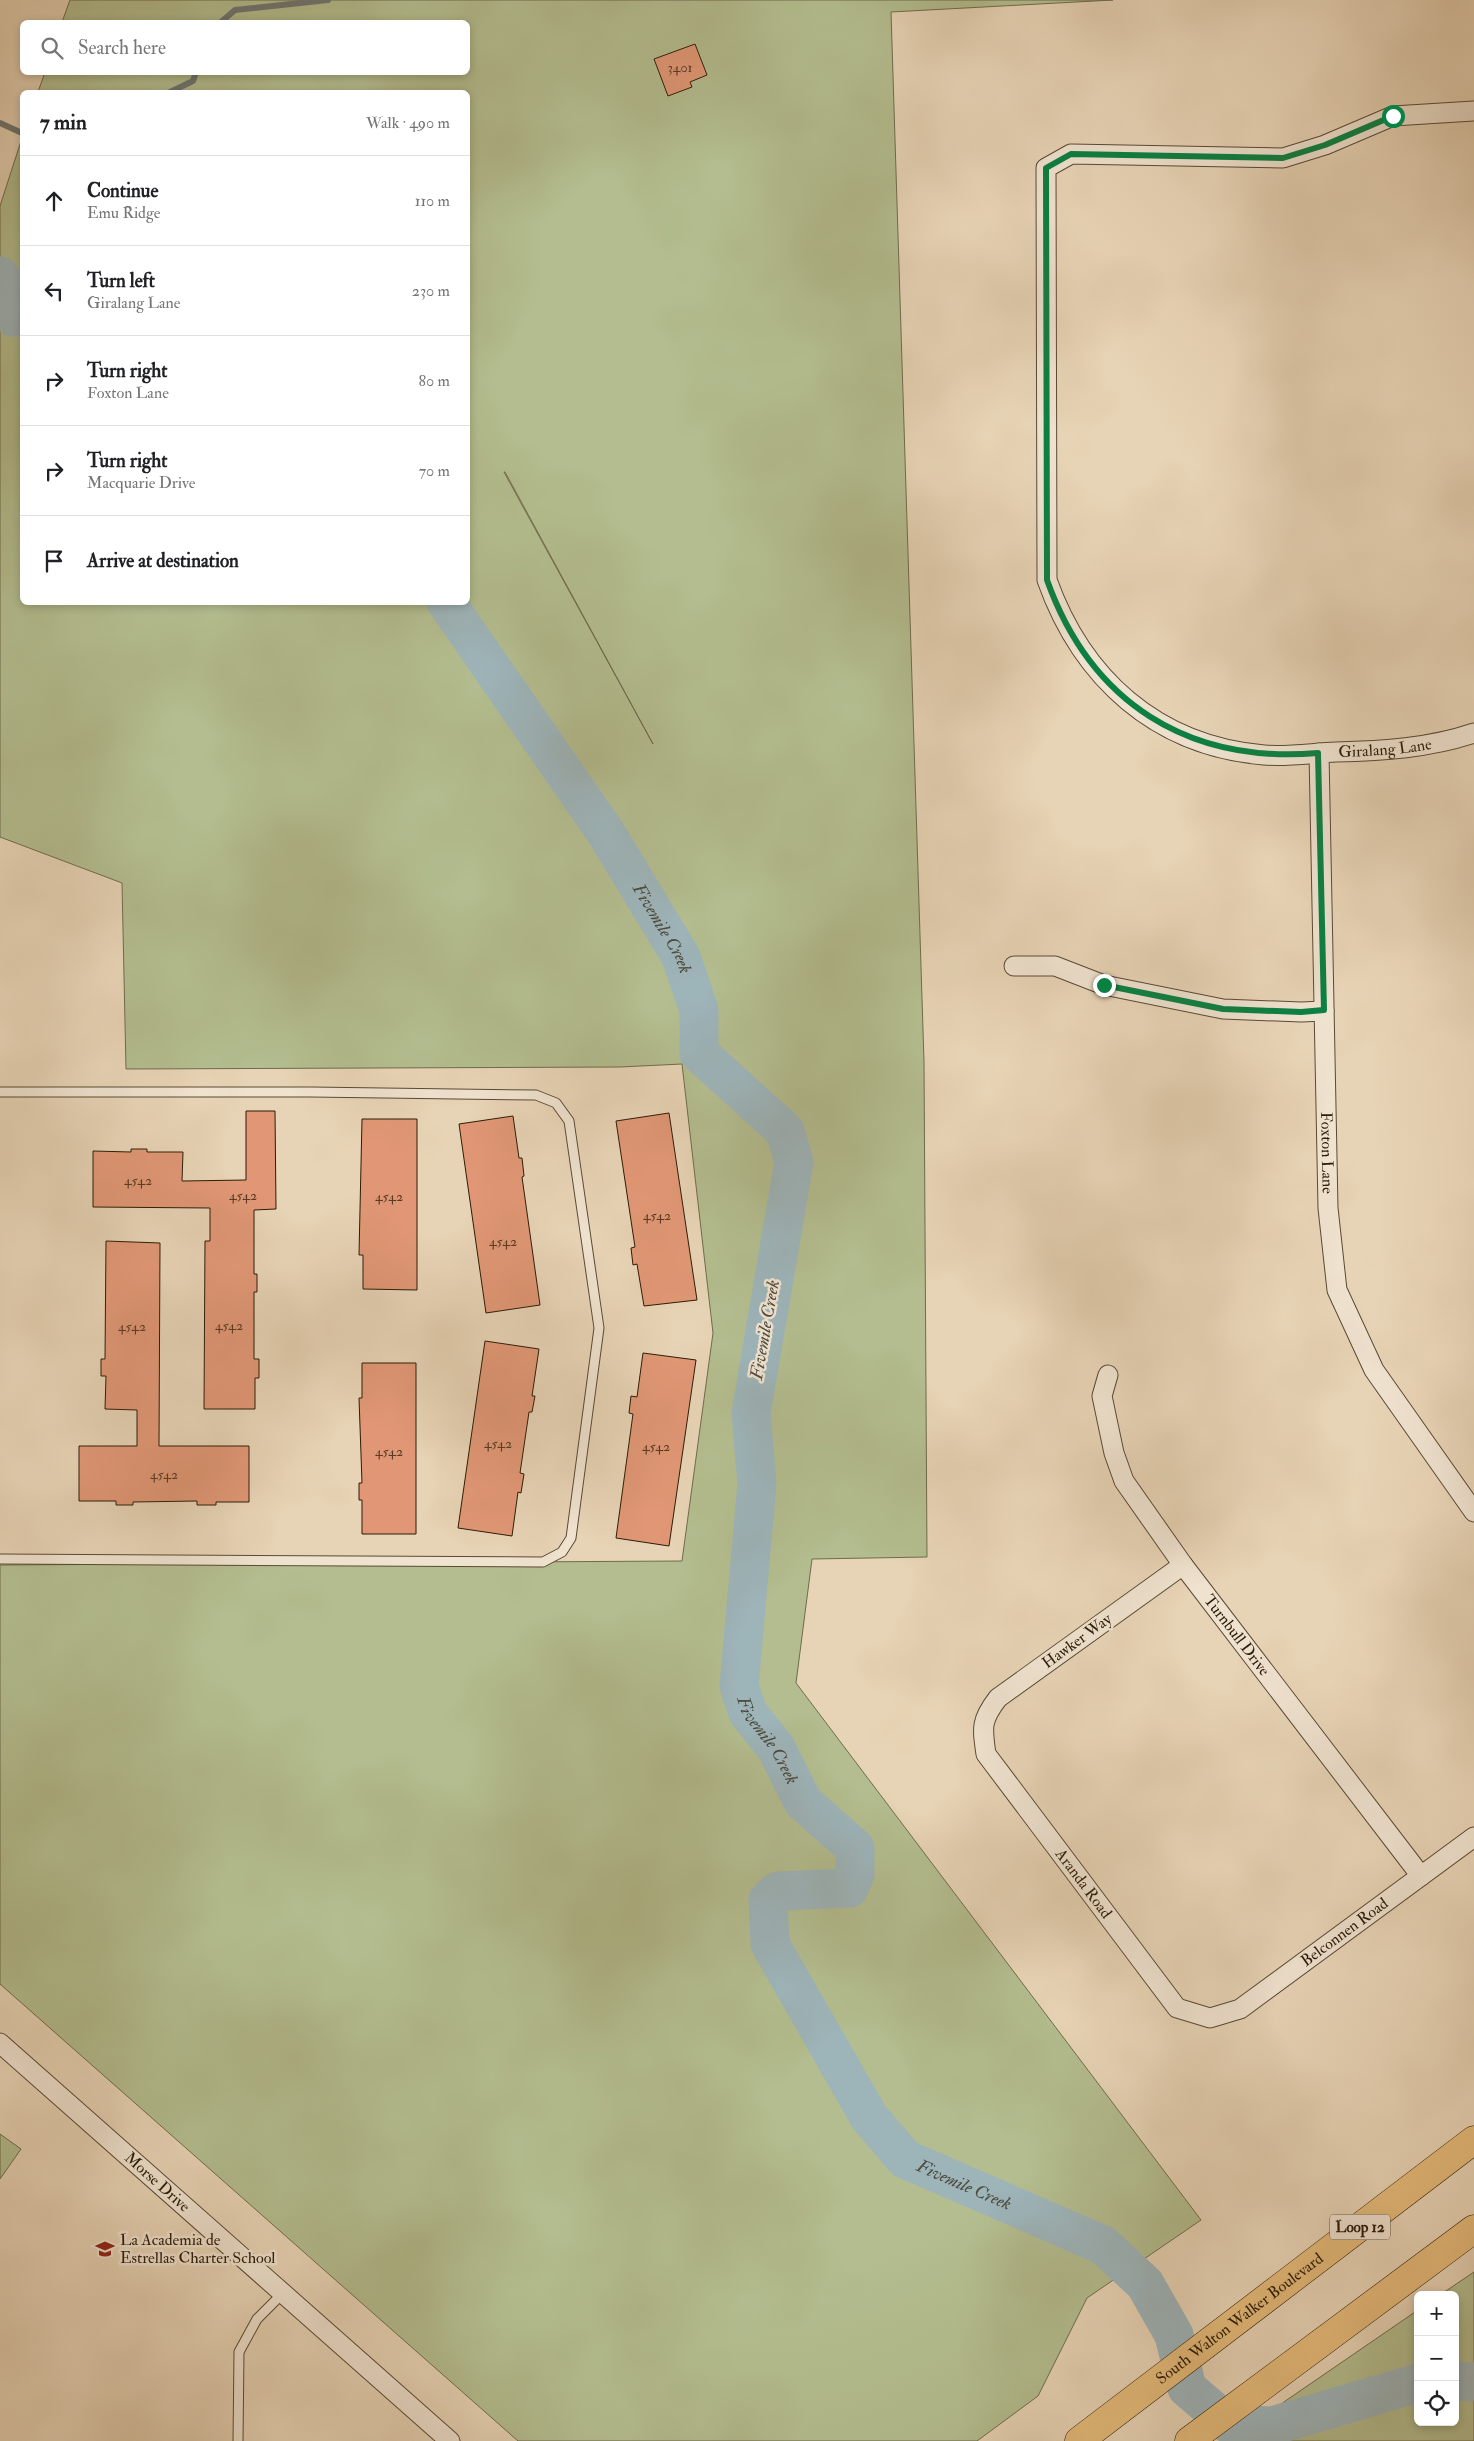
<!DOCTYPE html>
<meta charset="utf-8">
<style>
:root{--surface:#fff;--page:#f6f6f6;--text:#202124;--muted:#757577;--line:#e0e0e0}
body{margin:0;font-family:"IM FELL Double Pica",serif;background:var(--page);color:var(--text)}
.controls{position:absolute;right:15px;bottom:15px;display:grid;overflow:hidden;border-radius:8px;box-shadow:0 2px 8px #0003}
.controls button{width:45px;height:45px;display:grid;place-items:center;padding:0;border:0;border-bottom:1px solid var(--line);background:var(--surface);color:var(--text);font:25px sans-serif}
.stop{position:absolute;width:15px;height:15px;margin:-11px;border:4px solid #0b8043;border-radius:50%;background:#fff}
.stop.end{background:#0b8043;border-color:#fff;box-shadow:0 1px 5px #0008}
.list{margin:0;padding:0;list-style:none}
h2{display:flex;justify-content:space-between;align-items:center;height:65px;margin:0;padding:0 20px;font-size:21px}
h2 small{font-size:16px;font-weight:400;color:var(--muted)}
.list li{display:grid;grid-template-columns:32px 1fr auto;gap:15px;align-items:center;box-sizing:border-box;height:90px;padding:0 20px;border-top:1px solid var(--line)}
.list b{display:block;font-size:19px;white-space:nowrap}
.list p{margin:0;font-size:16px;white-space:nowrap;color:var(--muted)}
.list em{font-size:16px;font-style:normal;color:var(--muted)}
.icon{flex:none;width:28px;height:28px;fill:none;stroke:currentColor;stroke-width:2;stroke-linecap:round;stroke-linejoin:round}
.map{position:relative;flex:none;width:1474px;height:2441px;overflow:hidden}
.search{position:absolute;background:var(--surface);box-shadow:0 2px 8px #0003;left:20px;top:20px;width:450px;height:55px;display:flex;align-items:center;gap:12px;box-sizing:border-box;padding:0 18px;border-radius:8px;color:var(--muted);font-size:19px}
.panel{position:absolute;background:var(--surface);box-shadow:0 2px 8px #0003;left:20px;top:90px;width:450px;height:515px;border-radius:8px}
.map>svg:first-child{display:block}
.green{fill:#b3bd8f;stroke:#6f6c4c;fill-rule:evenodd}
.lines{fill:none;stroke-linecap:round;stroke-linejoin:round}
.stream{stroke:#6f7773;stroke-width:6}
.river{stroke:#9db4b9;stroke-width:39}
.building{fill:#e19775;stroke:#2b1c09}
.service-casing{stroke:#5a4a34;stroke-width:11}
.minor-casing{stroke:#5a4a34;stroke-width:21}
.primary-casing{stroke:#2b1c09;stroke-width:29}
.service{stroke:#efe2cf;stroke-width:9}
.minor{stroke:#efe2cf;stroke-width:19}
.primary{stroke:#e4ba7a;stroke-width:28}
.route{stroke:#0b8043;stroke-width:6}
.labels{text-anchor:middle;dominant-baseline:central;stroke-width:5;stroke-linejoin:round;paint-order:stroke}
.number-label{font-size:14px;fill:#583b24}
.shield{fill:#efe2cf;stroke:#665744;stroke-width:1}
.shield-label{font-size:15px;font-weight:bold;fill:#2b1c09}
.street-label{font-size:16px;fill:#2b1c09;stroke:#efe2cf}
.poi-label{font-size:16px;fill:#2b1c09;stroke:#efe2cf;text-anchor:start}
.water-label{font-size:18px;font-style:italic;fill:#4d4a3e;stroke:#efe2cf}
</style>
<div class="map">
<svg width="1474" height="2441" viewBox="0 0 1474 2441">
<rect width="100%" height="100%" fill="#e7d3b5"/>
<filter id="stains"><feTurbulence type="fractalNoise" baseFrequency=".004" numOctaves="4"/><feColorMatrix values="0 0 0 0 .2 0 0 0 0 .09 0 0 0 0 .02 0 0 0 .5 -.17"/></filter>
<radialGradient id="worn" r=".72"><stop offset=".6" stop-color="#630" stop-opacity="0"/><stop offset="1" stop-color="#630" stop-opacity=".3"/></radialGradient>
<path class="green" d="M70,0H1113L891,12L924,1062L927,1557L812,1559L796,1683L1201,2220L1087,2298L1038,2396L977,2441H518L0,1984V1565L682,1561L713,1333L682,1064L620,1067L126,1069L122,883L0,837V206L22,138V602H468V92H38L45,72H468V22H62ZM504,472H505L653,744L522,505Z
M0,2134L21,2149L0,2179Z
M1474,2272V2441H1227L1418,2310V2422H1455V2295H1440Z"/>
<g class="lines">
<path class="stream" d="M221,22L235,10L328,0
M170,92L193,81L196,72
M0,123L22,133"/>
<g class="river">
<path d="M0,276L13,317H22"/>
<path id="s1" d="M446,602L606,833L681,957L699,1010V1053L785,1131L794,1162L751,1413L757,1484L739,1686L748,1713L776,1748L803,1802L855,1848V1875L849,1888L778,1891L768,1900L770,1944L869,2117L905,2159L1103,2245L1145,2284L1174,2335L1187,2388L1229,2424L1272,2426L1418,2383"/>
<path d="M1455,2381L1474,2382"/>
</g>
</g>
<path class="building" d="M695,44L707,75L690,82L692,87L668,96L654,59Z
M246,1111H275L276,1209L254,1210V1274H257V1292H254V1359H259V1378H255V1409H204L205,1241H210V1208L93,1207V1151L131,1152V1149H147V1152H183L182,1181L246,1180Z
M669,1113L697,1300L644,1306L637,1264L633,1265L631,1248L635,1247L616,1121Z
M513,1116L519,1158H522L524,1176L522,1177L540,1305L486,1313L459,1124Z
M362,1119H417V1290L363,1289V1255H359Z
M106,1241L160,1243L159,1446H249V1502H216V1505H197V1501L133,1502V1505H116V1501H79V1446H137V1410L105,1409L106,1376H101V1359H105Z
M485,1341L539,1349L532,1396H535L532,1412H529L520,1473L524,1474L521,1493L518,1492L512,1536L458,1528Z
M643,1353L696,1360L669,1546L616,1538L633,1414L629,1413L631,1396L637,1397Z
M362,1363H416V1534H362V1500H359V1483H362L359,1398H362Z"/>
<g class="lines">
<g class="service-casing">
<path id="service" d="M0,1092H311L536,1095L556,1103L569,1121L599,1328L571,1538L562,1552L543,1562L0,1559
M238,2441L239,2352L257,2319L282,2294"/>
</g>
<g class="minor-casing">
<g id="minor">
<path id="s2" d="M1474,111L1393,116L1325,145L1283,158L1071,154L1046,168L1047,580C1082,678 1156,746 1264,755C1288,757 1312,753 1336,752C1382,751 1430,748 1474,733"/>
<path id="s3" d="M1319,753L1328,1208L1337,1290L1374,1370L1474,1512"/>
<path d="M1014,966H1055L1104,985L1223,1009L1301,1012L1324,1011"/>
<path id="s4" d="M1108,1375L1102,1396L1114,1453L1124,1481L1183,1565L1421,1876"/>
<path id="s5" d="M1183,1565L998,1698C981,1720 982,1727 986,1754L1177,2008L1210,2018L1240,2009L1474,1837"/>
<path id="s6" d="M0,2043L450,2441"/>
</g>
</g>
<g class="primary-casing">
<g id="primary">
<path id="s7" d="M1079,2441L1474,2140"/>
<path d="M1189,2441L1474,2229"/>
</g>
</g>
<use href="#service" class="service"/>
<use href="#minor" class="minor"/>
<use href="#primary" class="primary"/>
</g>
<g class="lines">
<path class="route" d="M1104,985L1223,1009L1301,1012L1324,1010L1318,753C1188,764 1091,703 1047,580L1046,168L1071,154L1283,158L1325,145L1393,116"/>
</g>
<defs>
<g id="school-bare" transform="scale(1.5)"><path d="M0-5L7-2L0 1L-7-2ZM-4 1L0 2.5L4 1V4Q0 6-4 4Z" fill="#8f2418" stroke="#efe2cf" stroke-width="2.5" paint-order="stroke"/></g>
</defs>
<g fill-rule="evenodd">
<use href="#school-bare" x="105" y="2249"/>
</g>
<g class="labels">
<g class="number-label">
<text x="680" y="67">3401</text>
<text x="138" y="1180">4542</text>
<text x="243" y="1195">4542</text>
<text x="389" y="1196">4542</text>
<text x="657" y="1215">4542</text>
<text x="503" y="1241">4542</text>
<text x="229" y="1325">4542</text>
<text x="132" y="1326">4542</text>
<text x="498" y="1443">4542</text>
<text x="656" y="1446">4542</text>
<text x="389" y="1451">4542</text>
<text x="164" y="1474">4542</text>
</g>
<rect class="shield" x="1330" y="2214.5" width="60" height="25" rx="4"/>
<g class="shield-label">
<text x="1360" y="2227">Loop 12</text>
</g>
<g class="street-label">
<text stroke="none"><textPath href="#s2" startOffset="1269">Giralang Lane</textPath></text>
<text stroke="none"><textPath href="#s3" startOffset="400">Foxton Lane</textPath></text>
<text stroke="none"><textPath href="#s4" startOffset="301">Turnbull Drive</textPath></text>
<text transform="translate(1077 1641) rotate(-36)">Hawker Way</text>
<text stroke="none"><textPath href="#s5" startOffset="450">Aranda Road</textPath></text>
<text stroke="none"><textPath href="#s5" startOffset="801">Belconnen Road</textPath></text>
<text stroke="none"><textPath href="#s6" startOffset="210">Morse Drive</textPath></text>
<text stroke="none"><textPath href="#s7" startOffset="202">South Walton Walker Boulevard</textPath></text>
</g>
<g class="poi-label">
<text x="120" y="2240">La Academia de<tspan x="120" dy="18">Estrellas Charter School</tspan></text>
</g>
<g class="water-label">
<text stroke="none"><textPath href="#s1" startOffset="392">Fivemile Creek</textPath></text>
<text transform="translate(765 1330) rotate(-80)">Fivemile Creek</text>
<text stroke="none"><textPath href="#s1" startOffset="1264">Fivemile Creek</textPath></text>
<text stroke="none"><textPath href="#s1" startOffset="1894">Fivemile Creek</textPath></text>
</g>
</g>
<rect width="100%" height="100%" filter="url(#stains)"/>
<rect width="100%" height="100%" fill="url(#worn)"/>
</svg>
<div class="controls">
<button>+</button>
<button>−</button>
<button><svg class="icon" aria-label="locate" viewBox="0 0 24 24"><circle cx="12" cy="12" r="6"/><path d="M12 2v4M12 18v4M2 12h4M18 12h4"/></svg></button>
</div>
<div class="stop" style="left:1393px;top:116px"></div>
<div class="stop end" style="left:1104px;top:985px"></div>
<div class="search"><svg class="icon" aria-label="search" viewBox="0 0 24 24"><circle cx="10" cy="10" r="6"/><path d="M15 15l6 6"/></svg>Search here</div>
<section class="panel">
<h2>7 min<small>Walk · 490 m</small></h2>
<ul class="list">
<li><svg class="icon" aria-label="ahead" viewBox="0 0 24 24"><path d="M12 20V5M6 11l6-6 6 6"/></svg><div><b>Continue</b><p>Emu Ridge</p></div><em>110 m</em></li>
<li><svg class="icon" aria-label="left" viewBox="0 0 24 24"><path d="M17 20v-9H6M10 6l-5 5 5 5"/></svg><div><b>Turn left</b><p>Giralang Lane</p></div><em>230 m</em></li>
<li><svg class="icon" aria-label="right" viewBox="0 0 24 24"><path d="M7 20v-9h11M14 6l5 5-5 5"/></svg><div><b>Turn right</b><p>Foxton Lane</p></div><em>80 m</em></li>
<li><svg class="icon" aria-label="right" viewBox="0 0 24 24"><path d="M7 20v-9h11M14 6l5 5-5 5"/></svg><div><b>Turn right</b><p>Macquarie Drive</p></div><em>70 m</em></li>
<li><svg class="icon" aria-label="arrive" viewBox="0 0 24 24"><path d="M6 21V4h12l-3 4 3 4H6"/></svg><div><b>Arrive at destination</b></div></li>
</ul>
</section>
</div>
